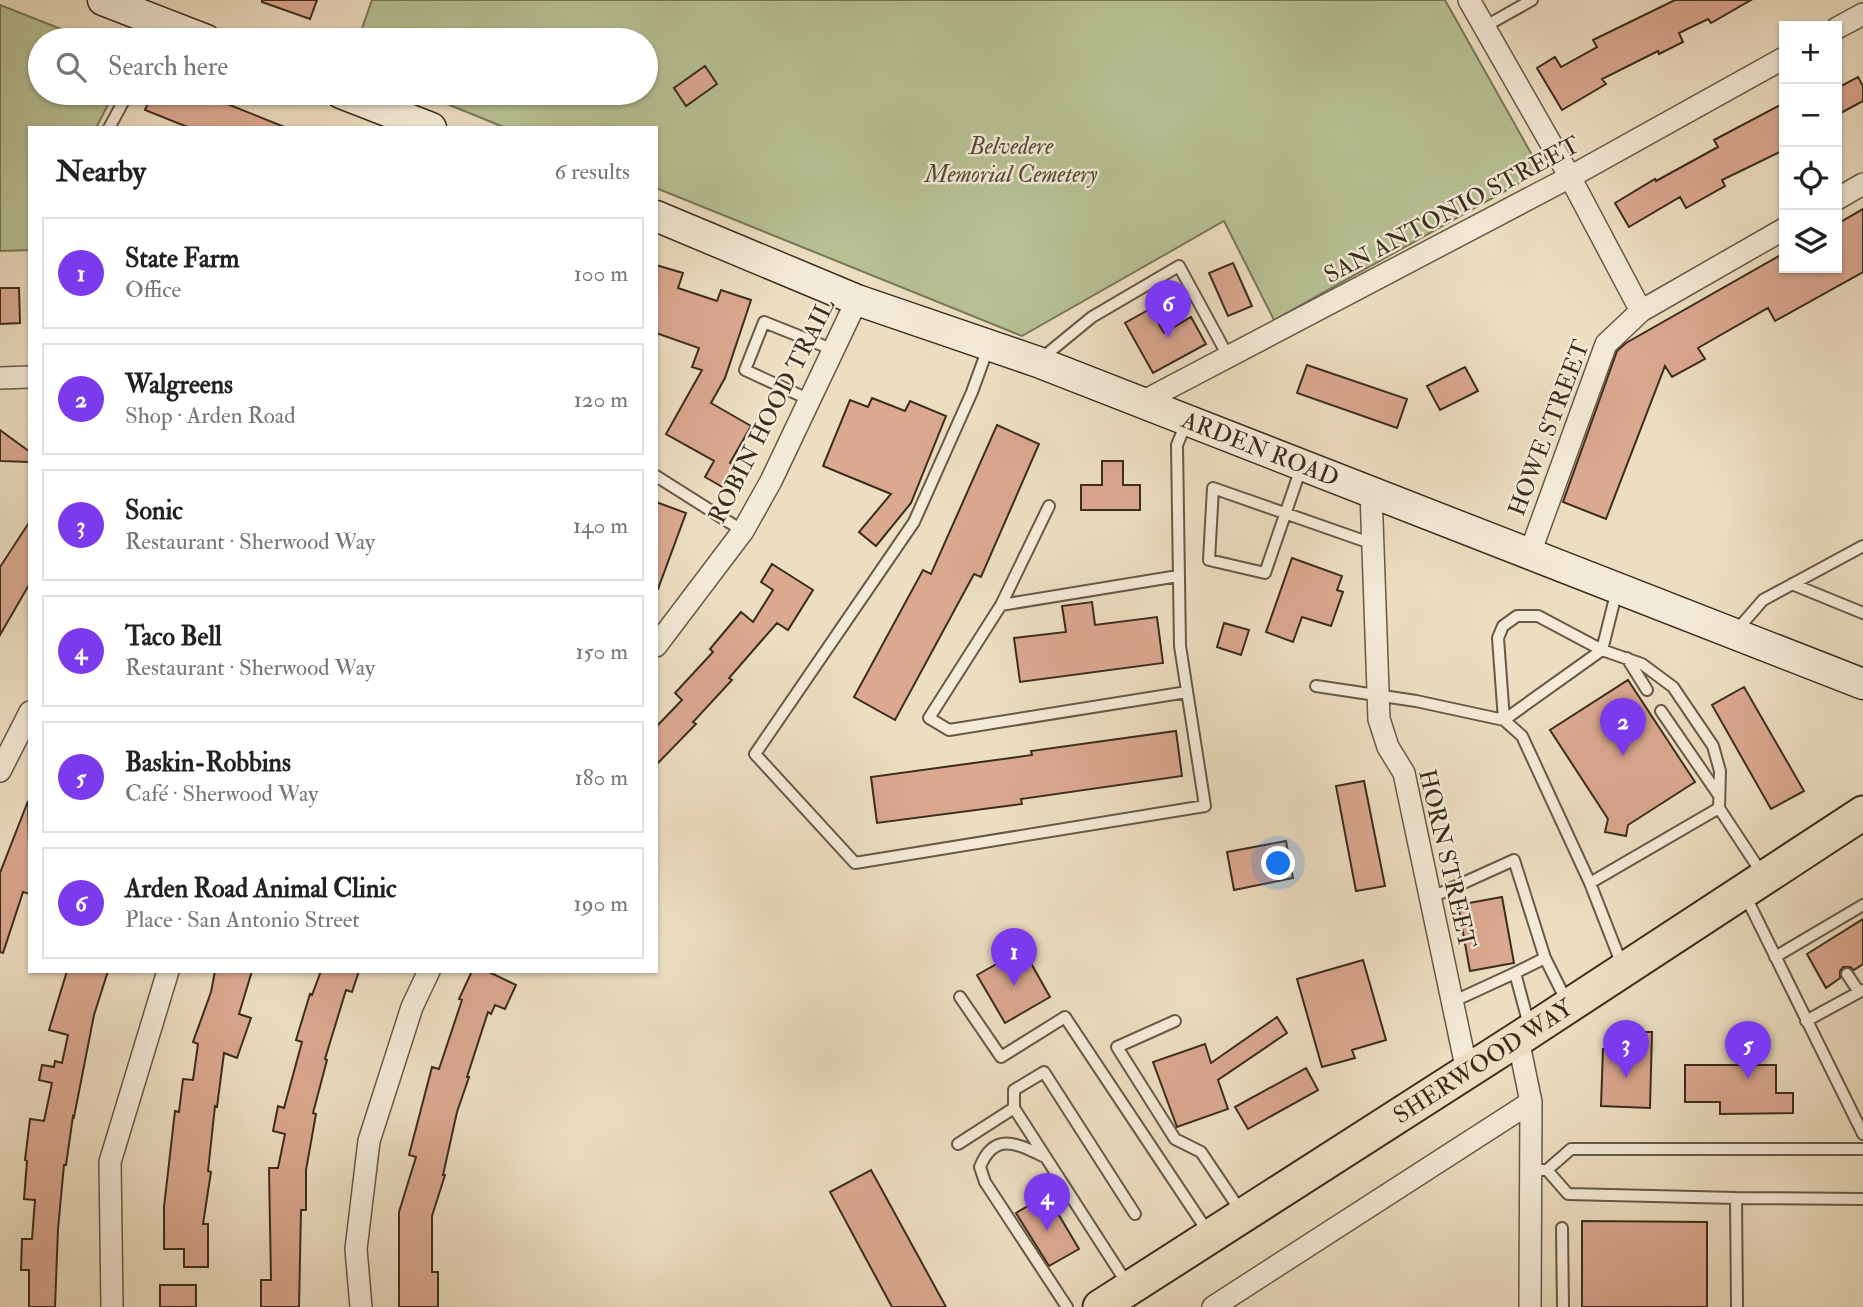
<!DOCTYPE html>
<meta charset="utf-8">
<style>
:root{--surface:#fff;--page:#f2f2f2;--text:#222;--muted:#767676;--line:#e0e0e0;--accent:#7c3aed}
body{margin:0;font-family:"IM FELL Double Pica",serif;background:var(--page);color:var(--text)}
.controls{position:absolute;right:21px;top:21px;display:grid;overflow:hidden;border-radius:0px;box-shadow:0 2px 5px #0004}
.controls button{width:63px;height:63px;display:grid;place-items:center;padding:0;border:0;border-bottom:2px solid var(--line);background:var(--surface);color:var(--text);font:35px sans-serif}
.you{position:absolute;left:1279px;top:864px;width:24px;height:24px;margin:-18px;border:5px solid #fff;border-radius:50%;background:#1a73e8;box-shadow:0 0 0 10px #1a73e833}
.badge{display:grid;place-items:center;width:46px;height:46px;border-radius:50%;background:var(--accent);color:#fff;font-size:23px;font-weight:700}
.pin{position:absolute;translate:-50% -58px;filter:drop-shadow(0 2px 4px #0008)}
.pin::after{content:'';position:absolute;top:37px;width:24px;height:21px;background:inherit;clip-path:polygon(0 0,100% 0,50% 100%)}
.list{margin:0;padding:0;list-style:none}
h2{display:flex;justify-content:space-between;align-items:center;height:91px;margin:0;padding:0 28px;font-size:30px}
h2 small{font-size:23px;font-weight:400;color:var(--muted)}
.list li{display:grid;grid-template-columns:46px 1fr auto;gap:21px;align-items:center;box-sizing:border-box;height:112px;margin:0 14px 14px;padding:0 14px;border:2px solid var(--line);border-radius:0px}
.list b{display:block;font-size:26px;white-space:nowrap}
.list p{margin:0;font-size:23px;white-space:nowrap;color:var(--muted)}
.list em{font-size:23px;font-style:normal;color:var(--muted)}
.icon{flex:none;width:38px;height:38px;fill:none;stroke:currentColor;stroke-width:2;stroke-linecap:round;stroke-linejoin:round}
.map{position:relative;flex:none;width:1863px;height:1307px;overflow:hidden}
.search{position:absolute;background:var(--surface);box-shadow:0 2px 5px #0004;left:28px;top:28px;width:630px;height:77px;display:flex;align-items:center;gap:18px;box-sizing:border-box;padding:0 24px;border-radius:38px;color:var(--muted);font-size:26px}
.panel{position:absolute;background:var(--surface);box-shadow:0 2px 5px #0004;left:28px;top:126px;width:630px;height:847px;border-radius:0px}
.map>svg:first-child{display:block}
.green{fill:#b7c194;stroke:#797759;stroke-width:2}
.building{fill:#dba890;stroke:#3b2d1e;stroke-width:2}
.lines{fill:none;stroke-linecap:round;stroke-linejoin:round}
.lane-casing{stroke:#685947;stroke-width:14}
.street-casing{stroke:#685947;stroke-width:24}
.secondary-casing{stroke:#3b2d1e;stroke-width:33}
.primary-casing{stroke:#3b2d1e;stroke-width:37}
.lane{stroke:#f3ead7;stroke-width:10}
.street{stroke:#f3ead7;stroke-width:21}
.secondary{stroke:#f3ead7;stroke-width:30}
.primary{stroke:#eddec1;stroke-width:33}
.labels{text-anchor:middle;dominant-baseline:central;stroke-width:5;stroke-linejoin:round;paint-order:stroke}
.park-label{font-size:24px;font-style:italic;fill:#544b36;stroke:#f3ead7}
.street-label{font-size:24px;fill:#3b2d1e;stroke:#f3ead7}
</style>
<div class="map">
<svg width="1863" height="1307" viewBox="0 0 1863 1307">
<rect width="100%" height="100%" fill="#eddec1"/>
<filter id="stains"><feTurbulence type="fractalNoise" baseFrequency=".00286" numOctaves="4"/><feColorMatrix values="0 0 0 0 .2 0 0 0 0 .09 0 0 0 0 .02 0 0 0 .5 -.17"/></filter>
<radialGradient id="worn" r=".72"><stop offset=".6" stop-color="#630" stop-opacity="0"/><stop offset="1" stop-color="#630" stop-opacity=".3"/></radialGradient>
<path class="green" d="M372,0H1445L1541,171L1274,320L1224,221L1022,336L656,188V128H506L420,93H646V40H358Z
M0,5L89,40H40V93H114L96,128H30V250L0,251Z"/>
<path class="building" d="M262,0H317L310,19L262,2Z
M1675,0H1751L1711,23L1708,19L1679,33L1683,42L1659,54L1658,51L1602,79L1606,84L1562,110L1537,68L1555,57L1561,67L1597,47L1593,40Z
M705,66L717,84L686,106L674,88Z
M1858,77L1863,86V101L1837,115V88Z
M152,93H200L287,128H190L145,110Z
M1784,103V150L1722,180L1725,186L1686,208L1680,197L1629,227L1615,203L1655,179L1656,181L1718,147L1714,140Z
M1863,209V272L1775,321L1768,308L1698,348L1705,359L1672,377L1665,366L1606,519L1563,502L1617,351L1626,343L1784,253V268H1837V224Z
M1233,263L1252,306L1228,316L1209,273Z
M656,265L683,273L678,288L717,301L721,290L751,300L725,378L711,403L751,426L730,463L737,467L724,488L705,477L714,461L666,434L702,370L692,367L699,348L656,333Z
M0,288H19L20,323L0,324Z
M1150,309L1164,333L1191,317L1206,344L1153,373L1125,323Z
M1307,365L1407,399L1397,428L1297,393Z
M1465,367L1478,391L1440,410L1427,386Z
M872,398L905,411L910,401L946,416L911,503L876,546L859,532L891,494L823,466L850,400L868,407Z
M997,425L1039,444L981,577L974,574L895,720L854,697L923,570L931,574Z
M0,430L30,452V462L0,461Z
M1102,461H1123V485H1140V510H1081V485H1102Z
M656,502L686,513L658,589H656Z
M30,521V583L0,635V567Z
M1292,558L1342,576L1337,590L1343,592L1331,626L1302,617L1293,642L1266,632Z
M772,564L813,590L788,630L777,623L729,678L732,680L693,722L696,724L656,765V727L682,700L675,693L713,652L710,649L741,612L753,622L773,590L761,582Z
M1092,602L1095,625L1157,617L1163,663L1020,682L1014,638L1066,632L1062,606Z
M1224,623L1249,630L1241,655L1217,647Z
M1628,680L1695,782L1628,825L1626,836L1605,832L1608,819L1550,730Z
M1744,687L1804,791L1771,809L1712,705Z
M1176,731L1182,776L1021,799L1022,804L877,823L871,777L1032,755L1031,751Z
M1364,781L1385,886L1356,891L1336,786Z
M28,801L30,894L23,892L3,953L0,952V873Z
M1286,841L1293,878L1234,890L1227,852Z
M1502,897L1514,963L1470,971L1458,905Z
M1863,919V964L1854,970L1850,967H1843L1840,971V978L1826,988L1807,954Z
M1023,949L1050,997L1005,1023L977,975Z
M1363,960L1386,1040L1352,1050L1355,1058L1322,1067L1297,979Z
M67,971H108L94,1015L74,1117L73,1116L66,1165H64L58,1229L55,1307H29V1270H21L22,1239H32L35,1200L24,1199L27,1161L25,1160L30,1119L44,1121L52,1083L39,1080L42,1065L54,1067L55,1061L62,1063L68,1035L49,1030Z
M215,971H252L239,1014L251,1018L237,1058L224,1053L217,1107L215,1106L208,1171L211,1172L203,1224H208V1267H184V1249H164V1207L175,1111L179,1112L183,1079L193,1080L198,1044L193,1042L211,992Z
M321,971H359L352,992L346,990L325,1059L327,1060L313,1113L316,1114L306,1170V1210H301L299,1307H261V1280H271L269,1168H278L285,1134L273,1131L278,1106L284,1108L302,1042L296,1040L310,994L312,995Z
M472,971H487L516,985L505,1009L495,1005L491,1014L488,1012L467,1077H469L457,1112L443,1175H445L432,1216V1272H438V1307H399V1212L416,1157L409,1155L432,1067L439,1069L462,1000L459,999Z
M1277,1017L1287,1033L1218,1080L1228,1109L1177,1127L1153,1062L1205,1044L1211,1063Z
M1636,1032H1652L1650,1108L1601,1106L1603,1049L1615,1050V1041L1636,1042Z
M1685,1065H1776V1093H1793V1113L1720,1114V1102H1685Z
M1306,1068L1318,1090L1248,1129L1235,1107Z
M871,1170L946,1307H892L830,1192Z
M1047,1195L1079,1249L1049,1266L1016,1213Z
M1582,1221L1707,1222V1307H1582Z
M160,1285H196V1307H160Z"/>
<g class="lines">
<g class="lane-casing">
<path id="lane" d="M1484,27L1532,0
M109,128L128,93
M988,348L972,392L914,522L755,754L855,863L1205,806L1180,646L1177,445L1186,423
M1042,358L1092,317L1179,266L1229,358
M810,400L745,370L764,322L834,350
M1301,468L1265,573L1209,560L1213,488L1373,544
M656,476L743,531
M1049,506L1001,605L1178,576
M1792,584L1863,613
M1001,605L929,718L949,730L1187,692
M1736,631L1763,600L1863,546
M1627,658L1647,690
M1316,686L1416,701L1504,720L1522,736L1590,883L1719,808L1763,875
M1661,711L1718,794
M1504,720L1602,650L1642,664L1673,687L1713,746L1720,771L1719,808
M1504,720L1498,638L1503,626L1517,616H1538L1602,650L1617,590
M1590,883L1622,965
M1745,895L1863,1134
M1430,898L1514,860L1545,958
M1775,957L1863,905
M1847,974L1859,992
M960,997L1001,1057L1065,1017L1208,1232
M1452,1002L1515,973
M1175,1021L1117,1047L1175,1139L1201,1152L1242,1213
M1806,1021L1863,990
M1529,1025L1515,973L1545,958L1568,1004
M1014,1108V1090L1044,1072L1135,1214
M958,1144L1014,1108L1128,1285
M1043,1156C1016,1143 994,1132 980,1167L985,1182L1067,1307
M1540,1170H1547L1568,1194L1736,1198
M1547,1170L1571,1149H1863
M1562,1228L1563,1307
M1737,1307L1736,1198L1863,1199"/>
</g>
<g class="street-casing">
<path id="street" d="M1469,0L1570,177L1641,311L1606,344L1530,553
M1837,28L1863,14
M1837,199L1863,184
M1641,311L1784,229
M0,378L30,377
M1142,402L1570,177L1784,58
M1371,492L1379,719L1388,747L1404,773L1467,1071
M656,646L743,531L771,481L857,300
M0,771L30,712
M1518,1039L1531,1102L1530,1307
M112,1307L110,1162L168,971
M361,1307L356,1249L369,1141L412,1007L429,971
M1213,1307L1531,1102"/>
</g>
<g class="secondary-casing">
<g id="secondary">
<path d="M103,0L206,40"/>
<path d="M341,93L431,128"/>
<path id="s1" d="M656,216L857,300L1038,362L1863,684"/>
</g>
</g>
<g class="primary-casing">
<g id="primary">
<path id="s2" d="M1100,1307L1518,1039L1863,813"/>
</g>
</g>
<use href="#lane" class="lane"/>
<use href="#street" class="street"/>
<use href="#secondary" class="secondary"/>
<use href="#primary" class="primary"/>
</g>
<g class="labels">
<g class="park-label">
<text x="1011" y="146">Belvedere<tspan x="1011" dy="28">Memorial Cemetery</tspan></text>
</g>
<g class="street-label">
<text transform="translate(1452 210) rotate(-28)">SAN ANTONIO STREET</text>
<text transform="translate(772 411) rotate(-63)">ROBIN HOOD TRAIL</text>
<text transform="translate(1549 428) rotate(-69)">HOWE STREET</text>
<text stroke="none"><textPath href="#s1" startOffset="648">ARDEN ROAD</textPath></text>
<text transform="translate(1447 859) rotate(77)">HORN STREET</text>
<text stroke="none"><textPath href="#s2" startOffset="455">SHERWOOD WAY</textPath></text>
</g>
</g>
<rect width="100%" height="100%" filter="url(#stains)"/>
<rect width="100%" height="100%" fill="url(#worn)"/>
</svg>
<div class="controls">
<button>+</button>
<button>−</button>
<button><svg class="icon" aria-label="locate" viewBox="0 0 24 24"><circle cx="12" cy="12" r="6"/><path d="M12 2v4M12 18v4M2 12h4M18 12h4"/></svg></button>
<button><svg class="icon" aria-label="layers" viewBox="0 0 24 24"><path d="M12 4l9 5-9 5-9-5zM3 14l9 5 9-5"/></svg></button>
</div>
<div class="you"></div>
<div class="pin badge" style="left:1014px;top:986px">1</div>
<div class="pin badge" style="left:1623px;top:756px">2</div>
<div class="pin badge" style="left:1626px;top:1078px">3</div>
<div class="pin badge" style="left:1047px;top:1231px">4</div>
<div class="pin badge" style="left:1748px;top:1079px">5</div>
<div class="pin badge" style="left:1168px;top:338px">6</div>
<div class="search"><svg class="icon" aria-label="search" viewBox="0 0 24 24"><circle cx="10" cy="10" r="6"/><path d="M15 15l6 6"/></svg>Search here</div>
<section class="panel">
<h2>Nearby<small>6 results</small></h2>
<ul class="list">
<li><span class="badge">1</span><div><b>State Farm</b><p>Office</p></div><em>100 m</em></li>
<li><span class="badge">2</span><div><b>Walgreens</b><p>Shop · Arden Road</p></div><em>120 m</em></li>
<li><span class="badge">3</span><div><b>Sonic</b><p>Restaurant · Sherwood Way</p></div><em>140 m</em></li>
<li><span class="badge">4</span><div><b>Taco Bell</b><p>Restaurant · Sherwood Way</p></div><em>150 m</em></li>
<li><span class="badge">5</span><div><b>Baskin-Robbins</b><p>Café · Sherwood Way</p></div><em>180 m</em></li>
<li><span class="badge">6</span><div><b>Arden Road Animal Clinic</b><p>Place · San Antonio Street</p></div><em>190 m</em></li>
</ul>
</section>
</div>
